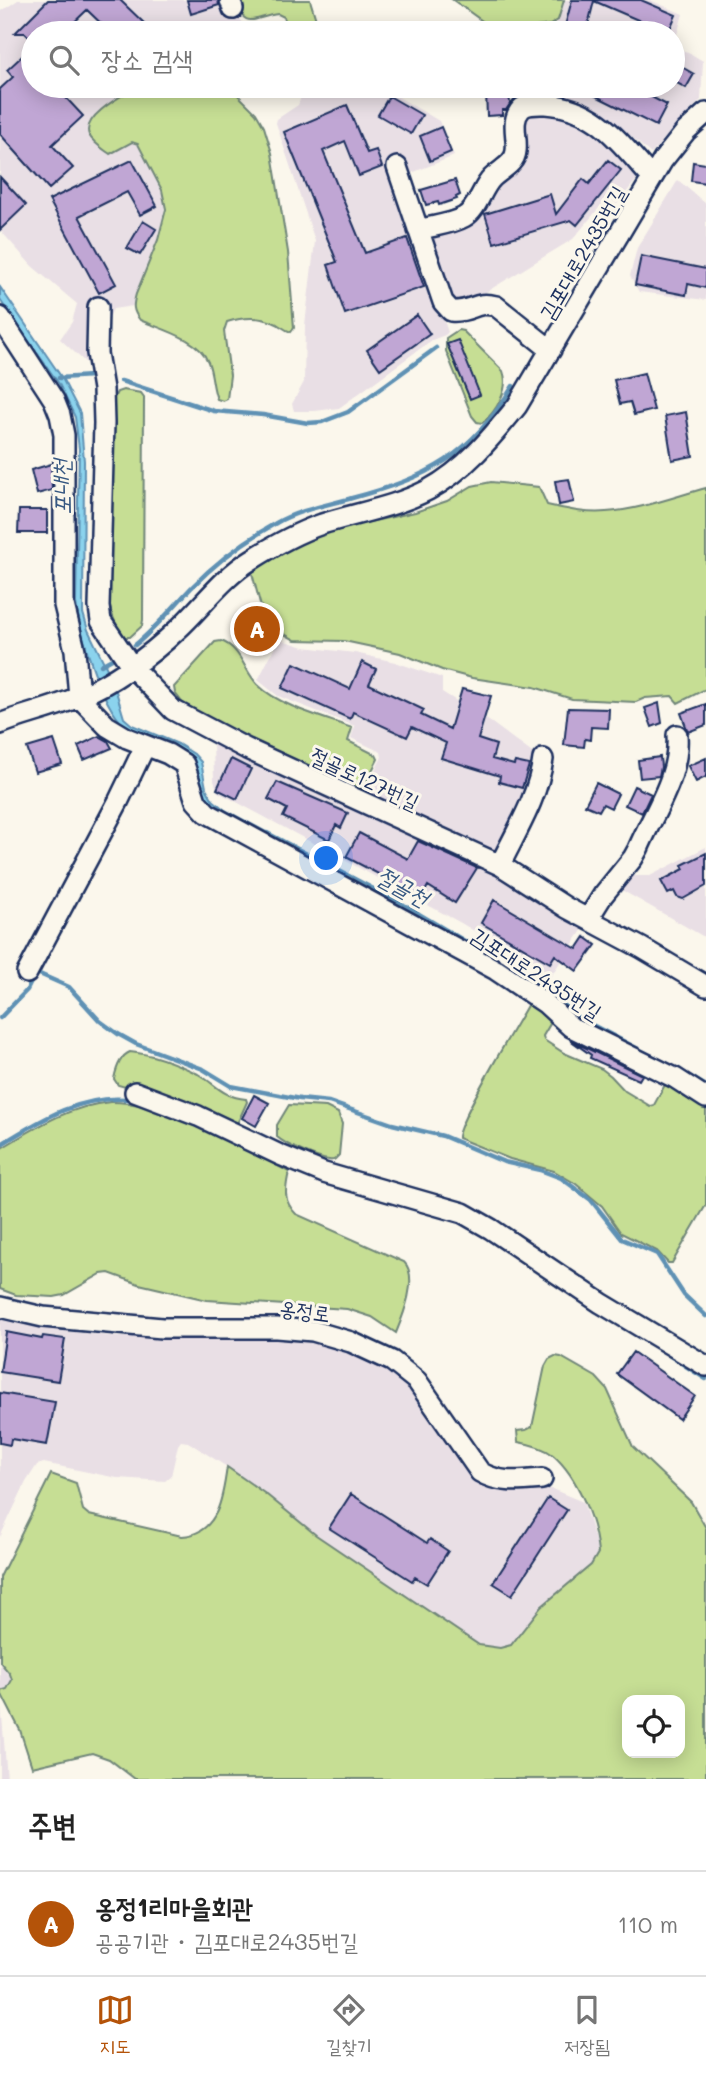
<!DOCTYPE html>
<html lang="ko">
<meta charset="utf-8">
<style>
:root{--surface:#fff;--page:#f2f2f2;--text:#222;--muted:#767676;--line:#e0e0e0;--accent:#b45309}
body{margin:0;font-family:Mali,"Poor Story",sans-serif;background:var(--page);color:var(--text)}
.controls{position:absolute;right:21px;bottom:21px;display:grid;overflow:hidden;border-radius:14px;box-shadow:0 4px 18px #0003}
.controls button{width:63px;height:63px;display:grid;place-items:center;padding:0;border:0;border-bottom:2px solid var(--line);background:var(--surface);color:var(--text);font:35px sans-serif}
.you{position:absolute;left:327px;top:859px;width:24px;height:24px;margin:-18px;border:5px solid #fff;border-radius:50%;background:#1a73e8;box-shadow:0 0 0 10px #1a73e833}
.badge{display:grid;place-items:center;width:46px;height:46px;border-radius:50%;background:var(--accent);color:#fff;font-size:23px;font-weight:700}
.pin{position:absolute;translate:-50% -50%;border:4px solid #fff;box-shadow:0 2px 7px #0006}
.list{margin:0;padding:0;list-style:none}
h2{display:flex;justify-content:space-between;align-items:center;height:91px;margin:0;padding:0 28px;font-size:30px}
h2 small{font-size:23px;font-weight:400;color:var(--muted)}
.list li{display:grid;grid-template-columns:46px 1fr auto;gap:21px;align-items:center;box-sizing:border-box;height:105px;padding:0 28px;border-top:2px solid var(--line)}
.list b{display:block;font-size:26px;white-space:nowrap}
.list p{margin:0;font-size:23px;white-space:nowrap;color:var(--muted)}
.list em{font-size:23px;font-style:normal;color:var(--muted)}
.icon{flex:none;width:38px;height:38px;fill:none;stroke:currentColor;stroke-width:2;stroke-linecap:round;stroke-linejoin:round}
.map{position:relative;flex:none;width:706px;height:1779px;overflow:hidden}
.search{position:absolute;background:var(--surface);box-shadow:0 4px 18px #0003;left:21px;right:21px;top:21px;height:77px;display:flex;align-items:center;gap:18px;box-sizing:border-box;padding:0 24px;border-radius:38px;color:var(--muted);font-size:26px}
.sheet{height:196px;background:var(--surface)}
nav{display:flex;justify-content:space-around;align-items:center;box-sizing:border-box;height:98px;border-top:2px solid var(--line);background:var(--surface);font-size:19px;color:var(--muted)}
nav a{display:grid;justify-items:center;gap:4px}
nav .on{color:var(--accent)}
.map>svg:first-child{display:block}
.built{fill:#e9dfe5}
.green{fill:#c6de94;stroke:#708679;stroke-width:2;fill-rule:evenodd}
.water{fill:#8bd3ed;stroke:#5e91b4;stroke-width:2}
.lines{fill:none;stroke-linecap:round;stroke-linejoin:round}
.stream{stroke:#5e91b4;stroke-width:4.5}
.building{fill:#c0a6d4;stroke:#1b2f5e;stroke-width:2}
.minor-casing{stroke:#1b2f5e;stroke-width:24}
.minor{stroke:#fbf7ec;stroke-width:19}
.labels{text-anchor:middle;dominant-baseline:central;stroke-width:6;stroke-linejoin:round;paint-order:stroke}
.street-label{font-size:21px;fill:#1b2f5e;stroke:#fbf7ec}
.water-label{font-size:23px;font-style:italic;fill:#375882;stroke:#fbf7ec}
</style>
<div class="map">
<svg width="706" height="1779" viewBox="0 0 706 1779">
<rect width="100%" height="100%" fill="#fbf7ec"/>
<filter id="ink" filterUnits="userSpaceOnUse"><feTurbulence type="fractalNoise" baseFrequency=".0143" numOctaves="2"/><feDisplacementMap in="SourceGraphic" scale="14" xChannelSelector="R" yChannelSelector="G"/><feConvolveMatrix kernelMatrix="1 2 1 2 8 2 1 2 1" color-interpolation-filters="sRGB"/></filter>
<g filter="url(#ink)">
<path class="built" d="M18,0H234L239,13L244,33H33V86H138L93,118L88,130L90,138L110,154L132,141L138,144L162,190L165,201L163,227L133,306L113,309L108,320L105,340L106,362H85L60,339L72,322L77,304L32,266L0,230V12Z
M564,0H650L683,14L673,48L688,52L703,61L701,100L677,124L651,154L616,123L591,107L533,97L521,86H673V33H554Z
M367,86H380L439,121L454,156L394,180L448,332L445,335L432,340L339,408L315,411H294L292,404L304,382L305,325L315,241L276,123L277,119L298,105L304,89L362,95L365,94Z
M530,111L579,116L641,174L617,204L608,197L573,239L468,303L455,302L449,296L431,237L492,185L520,122Z
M678,180L706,204V300L639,292L630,276L637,248Z
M279,639L304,647L355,653L395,662L442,678V692L492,723L539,758L537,772L496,854L362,795L382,757L381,752L351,738L355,726L278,696L258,680Z
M213,741L468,854L583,924V929L550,977L461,923L218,792L214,781Z
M706,847V938L618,888L627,876H650Z
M0,1315L17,1321L67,1331L119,1337H286L336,1348L367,1360L392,1372L412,1389L473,1475L485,1486L497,1491L516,1492L552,1489L583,1502L597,1546L596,1559L578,1578L541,1607L511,1645L500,1648L479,1645L316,1535L267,1495L227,1467L188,1442L181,1441L178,1445L171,1476L165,1481L117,1478L44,1463L37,1465L26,1482L0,1537Z
M0,1662L12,1680L11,1685L0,1691L7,1779H0Z"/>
<path class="green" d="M234,0H310L320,33H289L284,17L278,14C253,17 246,32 234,0Z
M453,0H564L558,20L550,25L506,31L492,28Z
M138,86H229L256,113L264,127L272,153L288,252L294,328L291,332C285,330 282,327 277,324C261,316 243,317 227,322L224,331L230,375L227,399L223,401L217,399C212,387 213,374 208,362C200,339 161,329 140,320C132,310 133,305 136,294L158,240L166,209L162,190L138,144L132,142L110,154C103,149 93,143 89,135C81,116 125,94 138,86Z
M458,330L463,331L503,371C510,389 496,412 482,423L477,422L472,416L446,351V338Z
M123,390L141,393L144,397L143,620L142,626L130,637H125C115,627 111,613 108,599L113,400L117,392Z
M491,482L539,487L547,505C566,509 586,514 606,512C639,510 673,497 706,488V689L678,703L672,696L645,698L636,702L572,699L534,687L472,678L442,670L400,653L344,641L295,640L273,628L261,607L252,573L259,565L287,547L333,530L415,512L447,501L472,486Z
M221,641C241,648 244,671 258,685C279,706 325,718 352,728L348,741L376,755L378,759L363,788L358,789L197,713L182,702L175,693L174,687L215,642Z
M529,1002L553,1019L543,1036L544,1040L564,1053L602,1069L611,1076L625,1091L650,1106L654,1105L667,1081L706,1102V1205L672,1263H668L657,1251L621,1233L602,1206L576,1184L554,1171L510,1159L458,1138C456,1124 518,1022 529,1002Z
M130,1052C152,1054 178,1064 198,1074C217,1085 222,1097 246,1099L247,1102L237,1124L159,1096L118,1085L114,1079C116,1069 120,1056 130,1052Z
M110,1102C166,1101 240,1146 289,1172C285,1189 283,1201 296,1214L404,1262C419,1277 403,1316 396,1333L372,1317L347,1309L207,1300L139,1284L109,1273L101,1274L64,1295L54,1297L16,1295L0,1289V1149C35,1128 69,1106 110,1102Z
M289,1105L326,1107L338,1113L342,1124L339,1155C335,1159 335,1161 329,1160C317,1159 286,1145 277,1137V1125Z
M555,1356L561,1357L596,1377L607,1389L633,1447L691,1502L706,1528V1779H135L109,1759L92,1753L32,1767L20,1730L0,1691L7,1689L12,1680L10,1674L0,1662V1577L51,1474L76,1483L83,1510L89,1515L182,1536C218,1534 223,1497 227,1467L267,1495L316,1535L479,1645L500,1648L511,1645L541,1607L591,1565L598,1553C595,1520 578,1477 553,1455C543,1447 530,1444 518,1442L517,1431L526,1430L532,1427L545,1366L549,1359ZM627,1700H680V1753H627Z"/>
<path class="water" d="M0,287L62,378L80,413L84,461L83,613L88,630L113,681L124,718L132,725L178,744L194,754L201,762L206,788L213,800L225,810L270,834V835C251,826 222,818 208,802C198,789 203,768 189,758C171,746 149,741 130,730C103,714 80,634 76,603L79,449L75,417L59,384L0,300Z"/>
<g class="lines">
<path class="stream" d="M59,378L92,376
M121,381L214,411L263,415L308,423L322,422L348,412L436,348
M135,645C156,628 172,608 191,588C215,563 246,540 276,523C299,510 327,505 352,498C429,477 471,456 513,386
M101,665L112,659
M267,833L402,904L483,952
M509,967L555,997L577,1017L665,1063
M35,972L69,987L100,1021L118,1034L136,1044L203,1069L231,1086L300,1099L329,1102L392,1124L443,1136L504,1162L540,1170L561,1178L591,1200L622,1239L657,1254L684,1295L706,1316
M0,1018L27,990L34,976
M691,1077L706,1086
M0,1145C40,1120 85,1092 134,1100
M669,1355L706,1379"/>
</g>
<path class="building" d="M48,0H120L146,25L138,33H111L87,10L63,33H33V41L25,33H15Z
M187,0H218L219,5L191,14Z
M572,0H641L676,15L668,33L594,1L586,33H563Z
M33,46V86H55L83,116L52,145L73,168L49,189L0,134V89L13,77L7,70Z
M673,62L694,74L686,88L673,81Z
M576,86H630L667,105L656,126Z
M509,92L510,104L506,110H502V115L487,116L486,93Z
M389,96L422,115L411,134L378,115Z
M347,105L367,153L376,150L382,167L359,176L345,141L323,151L365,253L407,238L424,287L345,314L328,265L337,262L284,132Z
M441,127L451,152L430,161L420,136Z
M132,160L157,206L140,215L127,192L79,216L116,284L99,293L49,200Z
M608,160L621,170L577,225L571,220L494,243L485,214L550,194L556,214L583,179L589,184Z
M693,162L706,164V183L691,181Z
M0,177L26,205L0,230Z
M455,180L460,195L456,197L457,199L439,205L438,202L426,205L421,190Z
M143,221L156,229L140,255L127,248Z
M641,256L706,269V288L688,284L686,295L635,285Z
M417,315L430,334L380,369L367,350Z
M458,340L480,395L470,399L447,344Z
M644,373L654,410L634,415L630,402L620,404L614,380Z
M686,412L693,456L672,460L665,416Z
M51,464L52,490L37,494L31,470Z
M569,479L574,502L559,505L555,481Z
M19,510H47V533H18Z
M258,611L270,641L255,647L243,617Z
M362,662L376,669L369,684L424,710L421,715L450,729L462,689L491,696L478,739L496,745L492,759L514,765L515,762L529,765L522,788L499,782L500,776L441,758L446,743L412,727L407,737L353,712L350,719L282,688L294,663L350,689Z
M659,703L662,723L652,727L645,708Z
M706,704V725L688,732L681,713Z
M568,708L609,709L608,728L591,727L590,740L585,739L584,747L564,745Z
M99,736L108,741L112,748L84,760L78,746Z
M54,740L62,764L35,772L27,748Z
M660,757L661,767L659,776L640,778L638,760Z
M706,758V777L696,782L688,766Z
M231,759L251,769L237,799L217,789Z
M277,782L348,813L341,828L336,825L329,840L283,817L287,809L268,799Z
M596,783L618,794L611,808L603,804L599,811L585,805Z
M634,786L651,794L642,813L625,805Z
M359,833L408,859L418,841L477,868L455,903L428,886L422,897L346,857Z
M706,853V886L683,899L677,897L674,891L668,894L661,881L684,869L682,865Z
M494,900L577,949L585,937L596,945L577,971L555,955L550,963L481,923Z
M570,1040L642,1075L639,1080L590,1058L591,1055Z
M254,1095L269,1103L256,1126L242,1118Z
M6,1332L42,1339L43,1336L65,1339L58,1381L0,1372Z
M633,1352L695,1396L679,1419L617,1374Z
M0,1393L55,1402L47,1445L11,1439L10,1445L0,1443Z
M351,1494L427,1543L430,1539L448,1551L427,1584L415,1577L412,1581L329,1528Z
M548,1498L567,1510L512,1595L493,1583Z"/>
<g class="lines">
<g class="minor-casing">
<path id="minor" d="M230,0L233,9
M397,167L443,302L451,311C472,313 475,300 496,306L551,350
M418,230C432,226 452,224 464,217C478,209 481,189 492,178C501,169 515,164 516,151C518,137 510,121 521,109C527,103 538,104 546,104C598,108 619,142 652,178
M98,307L97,353L103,389L104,423L99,607L101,621L132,667L173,710L247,749L500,865L567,908L642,948L706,986
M0,317L54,400L60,415L64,435V605L75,650L79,697L107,726L127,738L168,754L184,764L196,801L207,813L496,970L545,1003L571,1027L675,1078L706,1098
M0,724C25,714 51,709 76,698C111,684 150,656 177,630C202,607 222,578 251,560C273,546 296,533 322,524C357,513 395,507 428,490C465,470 491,438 517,406L663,160L686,131L706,113
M500,865C517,830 538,797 543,759
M588,919L603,895L633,858L638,849C654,811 680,777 677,735
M27,973L118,802L145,746
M135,1092L198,1116L280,1155L324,1173L463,1213L491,1229L601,1303L706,1366
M0,1307L43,1317L162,1328H277L313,1331L351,1342L392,1361L417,1381L480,1472C500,1484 520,1481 542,1479"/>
</g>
<use href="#minor" class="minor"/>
</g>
</g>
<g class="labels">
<g class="street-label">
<text transform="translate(582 252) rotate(-60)">김포대로2435번길</text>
<text transform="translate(365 778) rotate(25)">절골로127번길</text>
<text transform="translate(537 973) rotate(33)">김포대로2435번길</text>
<text transform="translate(305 1310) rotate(8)">옹정로</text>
</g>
<g class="water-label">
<text transform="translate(61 487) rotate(-91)">포내천</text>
<text transform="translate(403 886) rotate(29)">절골천</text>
</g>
</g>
</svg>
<div class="controls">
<button><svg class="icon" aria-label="locate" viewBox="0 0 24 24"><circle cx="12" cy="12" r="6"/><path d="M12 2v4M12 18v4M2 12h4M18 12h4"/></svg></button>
</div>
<div class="you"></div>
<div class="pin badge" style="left:257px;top:629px">A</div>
<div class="search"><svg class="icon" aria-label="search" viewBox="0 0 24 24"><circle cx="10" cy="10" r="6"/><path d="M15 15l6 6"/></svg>장소 검색</div>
</div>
<section class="sheet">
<h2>주변<small></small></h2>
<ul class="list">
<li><span class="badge">A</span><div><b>옹정1리마을회관</b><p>공공기관 · 김포대로2435번길</p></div><em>110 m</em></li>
</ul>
</section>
<nav>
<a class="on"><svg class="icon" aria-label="map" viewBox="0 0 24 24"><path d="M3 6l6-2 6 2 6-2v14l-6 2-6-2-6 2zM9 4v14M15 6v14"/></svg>지도</a>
<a><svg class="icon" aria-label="directions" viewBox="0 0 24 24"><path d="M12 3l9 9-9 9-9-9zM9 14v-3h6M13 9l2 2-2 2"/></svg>길찾기</a>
<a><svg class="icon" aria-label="saved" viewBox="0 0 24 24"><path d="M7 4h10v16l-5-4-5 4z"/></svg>저장됨</a>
</nav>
